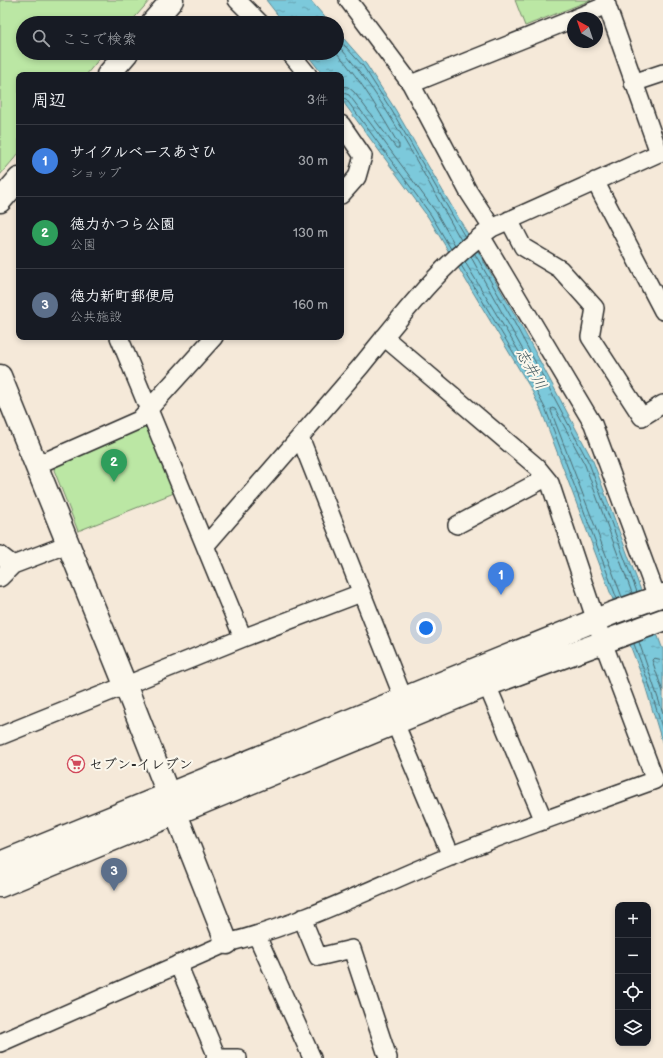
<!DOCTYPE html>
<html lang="ja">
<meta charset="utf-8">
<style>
:root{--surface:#171b24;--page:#242831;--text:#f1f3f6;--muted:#9ea1a6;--line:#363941;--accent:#db2777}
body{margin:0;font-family:"Balsamiq Sans","Klee One",sans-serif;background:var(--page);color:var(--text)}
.controls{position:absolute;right:12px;bottom:12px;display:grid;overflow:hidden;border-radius:8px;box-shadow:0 2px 6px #0003}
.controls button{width:36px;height:36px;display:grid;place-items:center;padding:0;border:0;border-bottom:1px solid var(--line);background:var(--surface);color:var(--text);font:20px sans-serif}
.compass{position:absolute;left:567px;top:12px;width:36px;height:36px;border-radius:50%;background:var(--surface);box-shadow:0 2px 6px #0003;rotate:320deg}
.you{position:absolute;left:426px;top:628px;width:14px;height:14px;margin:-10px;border:3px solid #fff;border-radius:50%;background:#1a73e8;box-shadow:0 0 0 6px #1a73e833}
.badge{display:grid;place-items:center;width:26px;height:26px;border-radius:50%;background:var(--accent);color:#fff;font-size:13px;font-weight:700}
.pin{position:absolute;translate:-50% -33px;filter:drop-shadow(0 1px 2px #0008)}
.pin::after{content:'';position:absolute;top:21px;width:14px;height:12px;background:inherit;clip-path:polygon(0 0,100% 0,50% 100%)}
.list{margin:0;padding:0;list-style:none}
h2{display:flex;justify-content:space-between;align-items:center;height:52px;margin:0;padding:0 16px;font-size:17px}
h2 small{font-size:13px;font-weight:400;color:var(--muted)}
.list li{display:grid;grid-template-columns:26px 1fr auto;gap:12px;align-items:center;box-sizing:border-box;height:72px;padding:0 16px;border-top:1px solid var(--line)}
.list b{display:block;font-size:15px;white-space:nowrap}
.list p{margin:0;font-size:13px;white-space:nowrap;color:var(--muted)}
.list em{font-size:13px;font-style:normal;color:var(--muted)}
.icon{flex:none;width:22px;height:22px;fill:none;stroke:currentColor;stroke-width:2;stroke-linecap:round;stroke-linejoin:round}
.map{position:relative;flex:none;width:663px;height:1058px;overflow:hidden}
.search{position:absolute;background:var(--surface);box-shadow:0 2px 6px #0003;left:16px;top:16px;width:328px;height:44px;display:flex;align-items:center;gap:10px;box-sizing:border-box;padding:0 14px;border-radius:22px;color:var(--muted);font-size:15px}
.panel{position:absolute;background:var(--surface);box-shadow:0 2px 6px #0003;left:16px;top:72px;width:328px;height:268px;border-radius:8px}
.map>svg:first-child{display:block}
.green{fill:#bbe7a4;stroke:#738968}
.water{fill:url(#water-ripples);stroke:#5c8a95}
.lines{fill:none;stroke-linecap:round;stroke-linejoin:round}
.shore{stroke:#4b6a71;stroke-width:1}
.street-casing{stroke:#2b2b2b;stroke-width:20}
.secondary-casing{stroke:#2b2b2b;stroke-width:25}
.street{stroke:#fbf7ec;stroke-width:17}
.secondary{stroke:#fbf7ec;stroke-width:22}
.labels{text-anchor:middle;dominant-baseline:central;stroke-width:4;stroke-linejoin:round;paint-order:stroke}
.poi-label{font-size:14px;font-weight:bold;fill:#2b2b2b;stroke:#fbf7ec;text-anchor:start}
.water-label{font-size:15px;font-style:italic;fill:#435a60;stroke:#fbf7ec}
</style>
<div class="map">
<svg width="663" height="1058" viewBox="0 0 663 1058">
<defs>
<pattern id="water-ripples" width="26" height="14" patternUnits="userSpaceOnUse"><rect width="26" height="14" fill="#7cc9db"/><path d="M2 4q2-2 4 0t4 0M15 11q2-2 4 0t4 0" fill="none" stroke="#66a3b2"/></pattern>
</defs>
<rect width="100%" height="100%" fill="#f5e9d9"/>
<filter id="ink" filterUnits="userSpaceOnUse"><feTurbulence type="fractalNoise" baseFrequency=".025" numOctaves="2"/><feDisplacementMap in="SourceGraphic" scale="8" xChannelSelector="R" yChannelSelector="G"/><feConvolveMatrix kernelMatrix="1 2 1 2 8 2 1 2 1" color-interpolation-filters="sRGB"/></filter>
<g filter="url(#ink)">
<path class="green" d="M0,0H150L130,23H23V53H104L86,75H19V153L0,175Z
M515,0H591L525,26Z
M140,426L149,427L174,493L78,531L54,470L57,459Z"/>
<path class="water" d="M266,0H310L330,23H284Z
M337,31L366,64L395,109L518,320L593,461L663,650V745L644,682L542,412L531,389L428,217L341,99V75H323L306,53H337Z"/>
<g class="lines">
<path class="shore" d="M337,37L363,66L392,111L465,237
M337,44C388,102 423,174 461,240
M337,53C362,81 380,113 399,145V148H396L354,92L348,87L341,86
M341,92L349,95L371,124L436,212L455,245
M341,97L346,99L431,215L451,249
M475,254L514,322L589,463L637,592
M465,262L530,370L532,371L533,368L471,257
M461,265L534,387L546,410L617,599
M622,597L551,411L552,408L555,409L585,465L632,593
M639,642L663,713
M634,644L648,681L663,731
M663,660L654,658L652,660L663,692"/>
<g class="street-casing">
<path id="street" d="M237,0L260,23
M348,0L411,84L468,191L492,228
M605,0L659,153H663
M575,18L607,5
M290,53L308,75
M633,83L663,73
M411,84L573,19
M341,124L363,156L357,177L341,195
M595,181L663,311
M509,220L523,247L560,269L595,308L590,337L642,417L663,404
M481,236L593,424L657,597
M119,337L243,638
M300,437L408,710
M37,465L139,420L214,337
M457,525L546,478
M206,545C258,485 310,426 361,366C401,317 440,264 492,228L659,153
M0,555L13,565
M0,578L13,565L68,544
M487,685L544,821
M395,723L451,856
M0,736L243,638L361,593
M302,918L318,957L352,949L388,1058
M257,936L312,1058
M178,964L217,1057
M0,1043L227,943C304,924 376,886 450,856C518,829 587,805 655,780L603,642L550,483L537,467L384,337
M215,1058H238"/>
</g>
<g class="secondary-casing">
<path id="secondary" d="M152,23L172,0
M108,75L127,53
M0,201L19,179
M0,376L126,687L227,943
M0,863L613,613L663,595
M0,886L487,685L663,620"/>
</g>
<use href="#street" class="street"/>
<use href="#secondary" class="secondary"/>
</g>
</g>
<defs>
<g id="supermarket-ring" transform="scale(0.9)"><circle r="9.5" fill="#fbf7ec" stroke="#d1495b" stroke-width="1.5"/><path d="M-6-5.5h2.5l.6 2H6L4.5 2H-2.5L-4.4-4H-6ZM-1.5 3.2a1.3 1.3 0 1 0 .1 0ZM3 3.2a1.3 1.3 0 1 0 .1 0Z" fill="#d1495b"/></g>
</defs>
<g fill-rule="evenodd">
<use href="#supermarket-ring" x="76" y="764"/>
</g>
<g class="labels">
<g class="poi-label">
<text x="89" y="764">セブン-イレブン</text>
</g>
<g class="water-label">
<text transform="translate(531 369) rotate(60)">志井川</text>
</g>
</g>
</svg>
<div class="controls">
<button>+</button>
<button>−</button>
<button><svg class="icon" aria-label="locate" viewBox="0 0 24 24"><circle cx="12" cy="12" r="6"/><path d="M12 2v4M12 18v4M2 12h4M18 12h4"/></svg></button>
<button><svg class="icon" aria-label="layers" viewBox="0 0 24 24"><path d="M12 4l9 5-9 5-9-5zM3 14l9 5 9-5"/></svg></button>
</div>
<svg class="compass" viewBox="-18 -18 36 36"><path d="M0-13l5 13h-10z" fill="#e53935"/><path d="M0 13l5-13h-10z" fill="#9ea1a6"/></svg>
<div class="you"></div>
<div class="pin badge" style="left:501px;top:595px;background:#3f7fe0">1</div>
<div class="pin badge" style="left:114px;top:482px;background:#2e9e5b">2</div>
<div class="pin badge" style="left:114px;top:891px;background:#5c6f8a">3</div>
<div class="search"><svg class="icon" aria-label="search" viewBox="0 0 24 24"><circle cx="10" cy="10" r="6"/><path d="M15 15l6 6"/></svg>ここで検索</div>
<section class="panel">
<h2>周辺<small>3件</small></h2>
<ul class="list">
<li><span class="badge" style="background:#3f7fe0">1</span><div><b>サイクルベースあさひ</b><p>ショップ</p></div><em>30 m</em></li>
<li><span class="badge" style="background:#2e9e5b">2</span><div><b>徳力かつら公園</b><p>公園</p></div><em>130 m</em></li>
<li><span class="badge" style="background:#5c6f8a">3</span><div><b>徳力新町郵便局</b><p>公共施設</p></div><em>160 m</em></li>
</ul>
</section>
</div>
